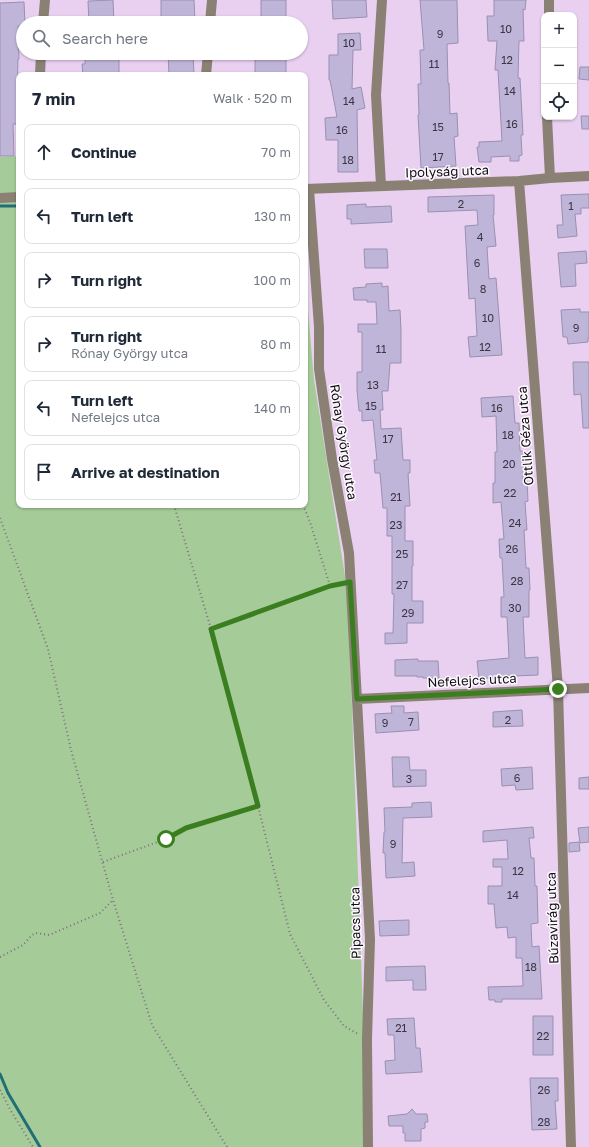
<!DOCTYPE html>
<meta charset="utf-8">
<style>
:root{--surface:#fff;--page:#f2f2f3;--text:#1f2937;--muted:#747a83;--line:#e0e1e3}
body{margin:0;font-family:"Golos Text",sans-serif;background:var(--page);color:var(--text)}
.controls{position:absolute;right:12px;top:12px;display:grid;overflow:hidden;border-radius:8px;box-shadow:0 1px 3px #0004}
.controls button{width:36px;height:36px;display:grid;place-items:center;padding:0;border:0;border-bottom:1px solid var(--line);background:var(--surface);color:var(--text);font:20px sans-serif}
.stop{position:absolute;width:12px;height:12px;margin:-9px;border:3px solid #3b7e1f;border-radius:50%;background:#fff}
.stop.end{background:#3b7e1f;border-color:#fff;box-shadow:0 1px 4px #0008}
.list{margin:0;padding:0;list-style:none}
h2{display:flex;justify-content:space-between;align-items:center;height:52px;margin:0;padding:0 16px;font-size:17px}
h2 small{font-size:13px;font-weight:400;color:var(--muted)}
.list li{display:grid;grid-template-columns:26px 1fr auto;gap:12px;align-items:center;box-sizing:border-box;height:56px;margin:0 8px 8px;padding:0 8px;border:1px solid var(--line);border-radius:8px}
.list b{display:block;font-size:15px;white-space:nowrap}
.list p{margin:0;font-size:13px;white-space:nowrap;color:var(--muted)}
.list em{font-size:13px;font-style:normal;color:var(--muted)}
.icon{flex:none;width:22px;height:22px;fill:none;stroke:currentColor;stroke-width:2;stroke-linecap:round;stroke-linejoin:round}
.map{position:relative;flex:none;width:589px;height:1147px;overflow:hidden}
.search{position:absolute;background:var(--surface);box-shadow:0 1px 3px #0004;left:16px;top:16px;width:292px;height:44px;display:flex;align-items:center;gap:10px;box-sizing:border-box;padding:0 14px;border-radius:22px;color:var(--muted);font-size:15px}
.panel{position:absolute;background:var(--surface);box-shadow:0 1px 3px #0004;left:16px;top:72px;width:292px;height:436px;border-radius:8px}
.map>svg:first-child{display:block}
.green{fill:#a5cb98}
.lines{fill:none;stroke-linecap:round;stroke-linejoin:round}
.stream{stroke:#226e74;stroke-width:3}
.building{fill:#bfb5d8;stroke:#9990b1}
.path{stroke:#7f6e84;stroke-width:2;stroke-dasharray:1 3;stroke-linecap:butt}
.street{stroke:#8a8174;stroke-width:10}
.route{stroke:#3b7e1f;stroke-width:5}
.labels{text-anchor:middle;dominant-baseline:central;stroke-width:3;stroke-linejoin:round;paint-order:stroke}
.number-label{font-size:11px;fill:#3d3546}
.street-label{font-size:13px;fill:#120a15;stroke:#fdfafd}
</style>
<div class="map">
<svg width="589" height="1147" viewBox="0 0 589 1147">
<rect width="100%" height="100%" fill="#e9d0f0"/>
<path class="green" d="M19,156V505H305V207L306,212V287L314,380L348,595L364,1041V1147H0V157Z"/>
<g class="lines">
<path class="stream" d="M0,206H19
M0,1074L8,1093L40,1147"/>
</g>
<path class="building" d="M113,0L114,23H89L88,1Z
M161,0H194L195,21L161,22Z
M261,0H286V19L261,18Z
M332,0H366L367,17L333,19Z
M420,0H457L458,43L447,44L448,83H449L450,114L457,113L458,136L454,137L456,166L421,168L418,115H419L418,84H421L420,50H424Z
M494,0H526L525,10L523,9L524,41H519L518,78H520L523,135H521L522,155L519,156V161H510V156L491,157V162H479L477,147H479V142L502,141L498,70H495L497,41H488L487,16H494Z
M24,2L25,23H23V26H18L19,59H18L17,98H19V124H13L14,156H0V3Z
M360,33L361,50H353L352,89L361,87L365,108L357,110L358,172H338V140H326L325,118L337,117L330,80H329V55H338V34Z
M85,53H119V75H83L82,64H85Z
M168,53H193L194,75H169Z
M255,57H286V75H255Z
M580,67H589V80L579,79Z
M581,116H589V129H582Z
M589,194V208H581V214H575L577,236L558,238L557,225H563L561,195Z
M494,195V215H493L496,246L487,247L489,279L496,278L502,355L470,357L468,337L477,336L475,298L469,299L465,226L478,225L477,210L428,212V197Z
M366,204V207L391,206L392,222L351,224V219H347V205Z
M364,249H387L388,268H365Z
M586,251L587,263L575,264L576,286L561,287L558,253Z
M382,283V287L388,286L389,311L400,310L401,330V363H390L388,391H382L383,410H380L381,429L401,428L403,460H410V473H408L410,506H405V541H413V566H412V601H423V623H407V643L385,644V633H393L394,594H392V536H387V508H383L380,473H375L374,460H377L373,420L362,421V411H359L357,390V372H362V332H358V324H377L376,302H367V300H354L353,288L366,287V284Z
M580,309V312H589V338H588V342L568,344L567,337H563L561,310Z
M573,362H589V428H583L581,394L574,395Z
M513,396L515,423H519L520,451H523V482L527,481L528,501L525,502L527,530H524L526,568H529L530,590H529V617H523L525,658L538,657V675L514,676V675L479,679L477,661L509,658L507,617H501V597H504L502,558H500L499,539H504L501,502L493,503V483H495V452H497L496,416L482,417L481,398Z
M418,659V661H438L439,678H423V677H417V676H395V660Z
M391,706H404V713L418,712L419,730L376,733L375,714L392,713Z
M522,710L523,726L493,727V712Z
M392,757H409L410,770H426V786L393,787Z
M532,767L533,789L516,790L515,785L502,786L501,769Z
M589,777V789H579V778Z
M431,802L432,817L403,818L402,863L414,862L415,876L386,878L385,853H383L384,832H385L384,808L412,807V803Z
M533,827L534,838H529L531,858H534L535,886H537L538,923L531,924L532,947L539,946L542,999H502V1002H495V1000H489L488,987L523,986L522,958H516V937L508,938L507,927L496,928L494,904H488V886H502V867H493V859H508L507,840L483,842V831Z
M589,827V842L580,843L578,828Z
M579,842L580,851L569,852V843Z
M409,920V935L380,936L379,921Z
M425,966L426,990H413V980L386,981V967Z
M533,1016H553V1055H533Z
M414,1018L416,1048H420L422,1072L386,1074L385,1061L395,1060L394,1035H388L387,1019Z
M530,1078H558V1101H555L557,1129L532,1130Z
M412,1109L416,1114H427L428,1122H425V1128L421,1129V1141H405V1133H403V1126H389L388,1116L407,1114Z"/>
<g class="lines">
<path class="path" d="M174,505L211,629L330,586
M303,505L310,522L330,586L342,584
M0,518L48,649L71,750L113,900L152,1025L227,1147
M211,629L258,806L290,934L324,1000L344,1026L358,1034
M103,862L166,839L186,828L258,806
M0,957L23,945L32,935L36,933L49,935L100,913L113,900
M0,1090L11,1111L33,1147"/>
<path class="street" d="M549,15V0
M43,23L45,0
M210,23L212,0
M40,75L41,53
M206,75L208,53
M547,117L550,178
M519,181L558,689L571,1147
M381,186L376,95L382,0
M305,189L519,181L550,178L589,176
M309,189L319,327V369L332,459L349,553L370,939L367,1039L368,1147
M0,198L19,197
M357,699L589,688"/>
</g>
<g class="lines">
<path class="route" d="M166,839L186,828L258,806L211,629L330,586L350,582L357,699L558,689"/>
</g>
<g class="labels">
<g class="number-label">
<text x="506" y="28">10</text>
<text x="440" y="33">9</text>
<text x="349" y="42">10</text>
<text x="507" y="59">12</text>
<text x="434" y="63">11</text>
<text x="510" y="90">14</text>
<text x="349" y="100">14</text>
<text x="512" y="123">16</text>
<text x="438" y="126">15</text>
<text x="342" y="129">16</text>
<text x="438" y="156">17</text>
<text x="348" y="159">18</text>
<text x="461" y="203">2</text>
<text x="571" y="205">1</text>
<text x="480" y="236">4</text>
<text x="477" y="262">6</text>
<text x="483" y="288">8</text>
<text x="488" y="317">10</text>
<text x="576" y="327">9</text>
<text x="485" y="346">12</text>
<text x="381" y="348">11</text>
<text x="373" y="384">13</text>
<text x="371" y="405">15</text>
<text x="497" y="407">16</text>
<text x="508" y="434">18</text>
<text x="388" y="438">17</text>
<text x="509" y="463">20</text>
<text x="510" y="492">22</text>
<text x="396" y="496">21</text>
<text x="515" y="522">24</text>
<text x="396" y="524">23</text>
<text x="512" y="548">26</text>
<text x="402" y="553">25</text>
<text x="517" y="580">28</text>
<text x="402" y="584">27</text>
<text x="515" y="607">30</text>
<text x="408" y="612">29</text>
<text x="508" y="719">2</text>
<text x="411" y="721">7</text>
<text x="385" y="722">9</text>
<text x="517" y="777">6</text>
<text x="409" y="778">3</text>
<text x="393" y="843">9</text>
<text x="518" y="870">12</text>
<text x="513" y="894">14</text>
<text x="531" y="966">18</text>
<text x="401" y="1027">21</text>
<text x="543" y="1035">22</text>
<text x="544" y="1089">26</text>
<text x="544" y="1121">28</text>
</g>
<g class="street-label">
<text transform="translate(447 171) rotate(-2)">Ipolyság utca</text>
<text transform="translate(525 436) rotate(-94)">Ottlik Géza utca</text>
<text transform="translate(344 442) rotate(81)">Rónay György utca</text>
<text transform="translate(472 680) rotate(-3)">Nefelejcs utca</text>
<text transform="translate(552 918) rotate(-92)">Búzavirág utca</text>
<text transform="translate(355 923) rotate(-91)">Pipacs utca</text>
</g>
</g>
</svg>
<div class="controls">
<button>+</button>
<button>−</button>
<button><svg class="icon" aria-label="locate" viewBox="0 0 24 24"><circle cx="12" cy="12" r="6"/><path d="M12 2v4M12 18v4M2 12h4M18 12h4"/></svg></button>
</div>
<div class="stop" style="left:166px;top:839px"></div>
<div class="stop end" style="left:558px;top:689px"></div>
<div class="search"><svg class="icon" aria-label="search" viewBox="0 0 24 24"><circle cx="10" cy="10" r="6"/><path d="M15 15l6 6"/></svg>Search here</div>
<section class="panel">
<h2>7 min<small>Walk · 520 m</small></h2>
<ul class="list">
<li><svg class="icon" aria-label="ahead" viewBox="0 0 24 24"><path d="M12 20V5M6 11l6-6 6 6"/></svg><div><b>Continue</b></div><em>70 m</em></li>
<li><svg class="icon" aria-label="left" viewBox="0 0 24 24"><path d="M17 20v-9H6M10 6l-5 5 5 5"/></svg><div><b>Turn left</b></div><em>130 m</em></li>
<li><svg class="icon" aria-label="right" viewBox="0 0 24 24"><path d="M7 20v-9h11M14 6l5 5-5 5"/></svg><div><b>Turn right</b></div><em>100 m</em></li>
<li><svg class="icon" aria-label="right" viewBox="0 0 24 24"><path d="M7 20v-9h11M14 6l5 5-5 5"/></svg><div><b>Turn right</b><p>Rónay György utca</p></div><em>80 m</em></li>
<li><svg class="icon" aria-label="left" viewBox="0 0 24 24"><path d="M17 20v-9H6M10 6l-5 5 5 5"/></svg><div><b>Turn left</b><p>Nefelejcs utca</p></div><em>140 m</em></li>
<li><svg class="icon" aria-label="arrive" viewBox="0 0 24 24"><path d="M6 21V4h12l-3 4 3 4H6"/></svg><div><b>Arrive at destination</b></div></li>
</ul>
</section>
</div>
